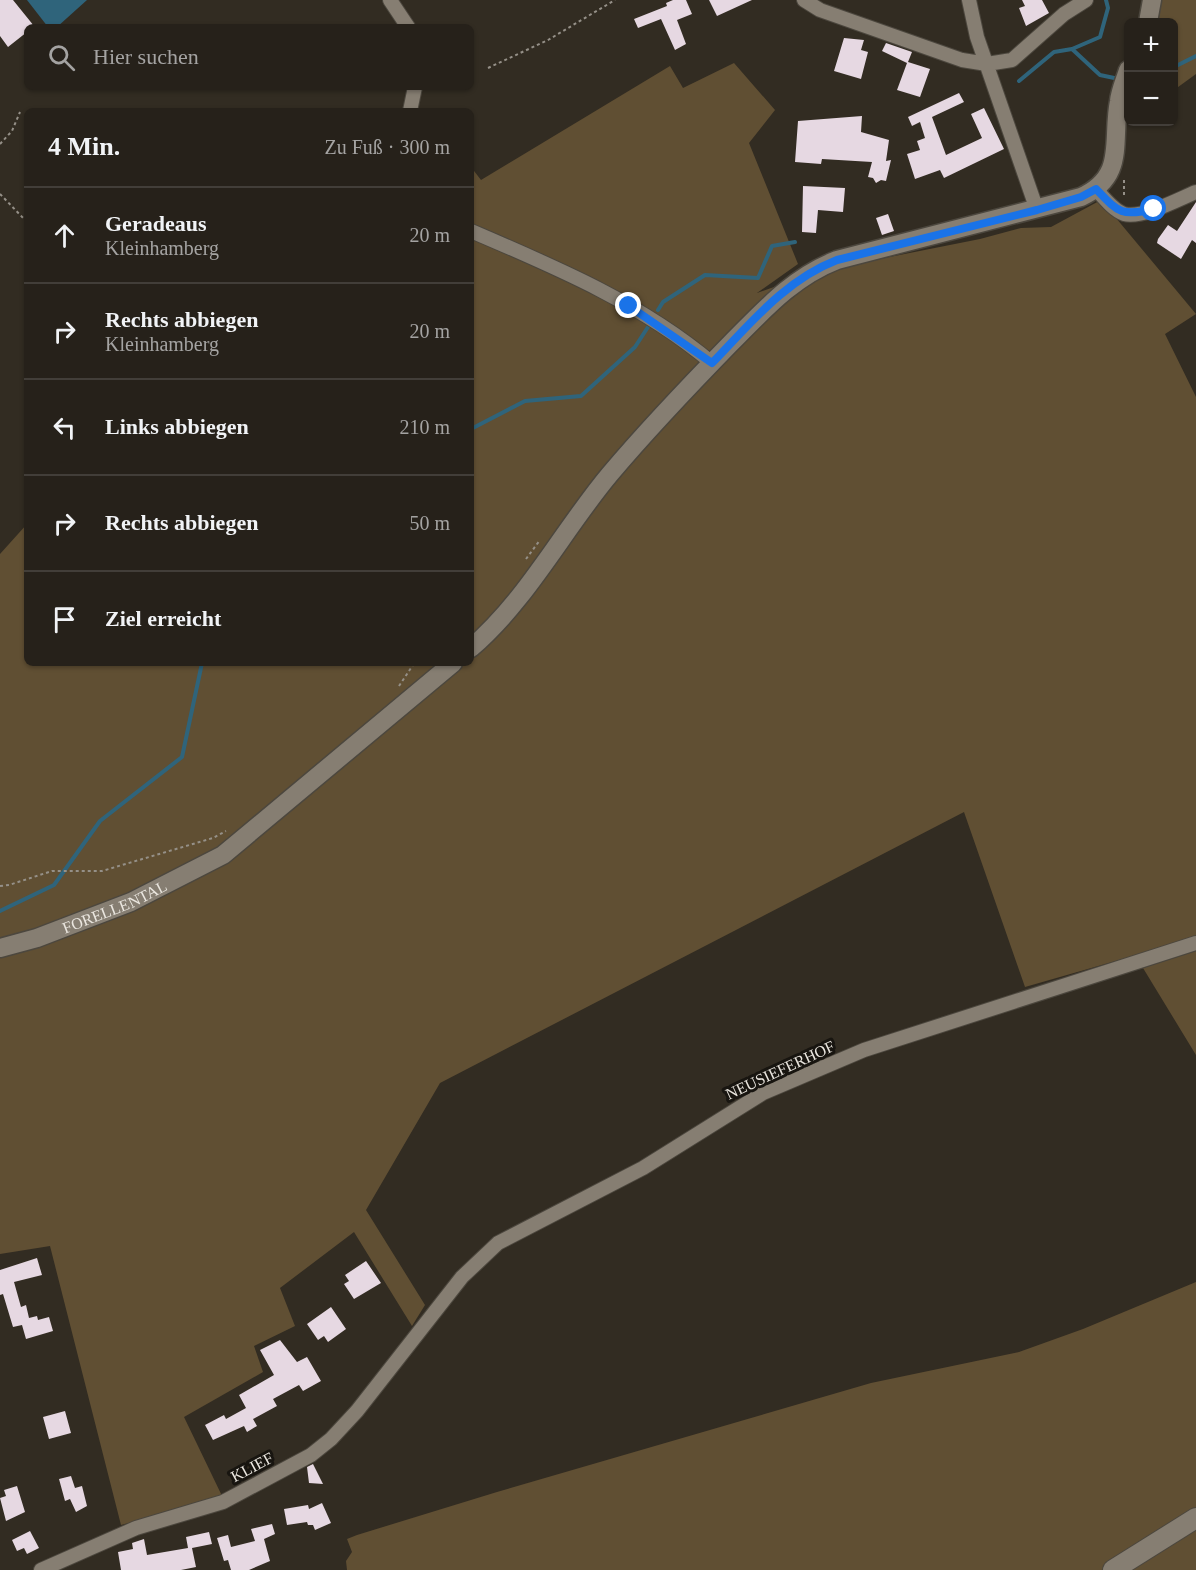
<!DOCTYPE html>
<html lang="de">
<meta charset="utf-8">
<style>
:root{--surface:#26211a;--page:#322e27;--text:#f1f3f6;--muted:#a4a3a2;--line:#423e39}
body{margin:0;font-family:"Times New Roman",serif;background:var(--page);color:var(--text)}
.controls{position:absolute;right:18px;top:18px;display:grid;overflow:hidden;border-radius:9px;box-shadow:0 2px 4px #0004}
.controls button{width:54px;height:54px;display:grid;place-items:center;padding:0;border:0;border-bottom:2px solid var(--line);background:var(--surface);color:var(--text);font:30px sans-serif}
.stop{position:absolute;width:18px;height:18px;margin:-14px;border:4px solid #1a73e8;border-radius:50%;background:#fff}
.stop.end{background:#1a73e8;border-color:#fff;box-shadow:0 2px 6px #0008}
.list{margin:0;padding:0;list-style:none}
h2{display:flex;justify-content:space-between;align-items:center;height:78px;margin:0;padding:0 24px;font-size:26px}
h2 small{font-size:20px;font-weight:400;color:var(--muted)}
.list li{display:grid;grid-template-columns:39px 1fr auto;gap:18px;align-items:center;box-sizing:border-box;height:96px;padding:0 24px;border-top:2px solid var(--line)}
.list b{display:block;font-size:22px;white-space:nowrap}
.list p{margin:0;font-size:20px;white-space:nowrap;color:var(--muted)}
.list em{font-size:20px;font-style:normal;color:var(--muted)}
.icon{flex:none;width:33px;height:33px;fill:none;stroke:currentColor;stroke-width:2;stroke-linecap:round;stroke-linejoin:round}
.map{position:relative;flex:none;width:1196px;height:1570px;overflow:hidden}
.search{position:absolute;background:var(--surface);box-shadow:0 2px 4px #0004;left:24px;top:24px;width:450px;height:66px;display:flex;align-items:center;gap:15px;box-sizing:border-box;padding:0 21px;border-radius:9px;color:var(--muted);font-size:22px}
.panel{position:absolute;background:var(--surface);box-shadow:0 2px 4px #0004;left:24px;top:108px;width:450px;height:558px;border-radius:9px}
.map>svg:first-child{display:block}
.green{fill:#604f33}
.water{fill:#2f647b}
.lines{fill:none;stroke-linecap:round;stroke-linejoin:round}
.stream{stroke:#2f647b;stroke-width:4}
.building{fill:#e6d8e2}
.minor-casing{stroke:#4c473e;stroke-width:16}
.tertiary-casing{stroke:#4c473e;stroke-width:21}
.secondary-casing{stroke:#4c473e;stroke-width:22}
.path{stroke:#959088;stroke-width:2;stroke-dasharray:3 3;stroke-linecap:butt}
.minor{stroke:#867e72;stroke-width:14}
.tertiary{stroke:#867e72;stroke-width:18}
.secondary{stroke:#867e72;stroke-width:20}
.route{stroke:#1a73e8;stroke-width:8}
.labels{text-anchor:middle;dominant-baseline:central;stroke-width:6;stroke-linejoin:round;paint-order:stroke}
.street-label{font-size:16px;fill:#eae6df;stroke:#181510}
</style>
<div class="map">
<svg width="1196" height="1570" viewBox="0 0 1196 1570">
<rect width="100%" height="100%" fill="#322c22"/>
<path class="green" d="M1157,0H1196V74L1174,90V22H1154Z
M734,63L775,110L749,143L798,264L757,293L819,271L980,239L1021,228L1051,227L1101,200L1196,314L1165,334L1196,397V938L1025,987L964,812L440,1083L366,1210L425,1305L412,1326L354,1232L280,1288L295,1326L254,1346L263,1372L184,1417L223,1498L121,1525L50,1246L0,1254V554L27,524V663H471V167L481,180L670,66L683,88Z
M1196,951V1055L1143,968Z
M1196,1282V1570H347L346,1561L352,1552L347,1539L357,1535L497,1492L871,1383L1019,1352L1083,1329Z"/>
<path class="water" d="M27,0H87L57,27H48Z"/>
<g class="lines">
<path class="stream" d="M1072,49L1100,37L1108,8L1106,0
M1174,67L1196,56
M1019,81L1054,52L1072,49L1100,75L1119,79
M658,310L663,302L705,275L758,278L772,246L795,242
M471,429L525,401L581,396L635,347L648,327
M0,911L54,885L100,821L182,757L202,663"/>
</g>
<path class="building" d="M0,0H13L34,26L27,27V32L8,47L0,36Z
M673,0H686L692,14L677,20L686,44L675,50L661,19L638,28L634,19L667,6L666,3Z
M709,0H752L717,16Z
M1022,0H1042L1049,13L1026,26L1019,8L1025,6Z
M844,38L864,40L861,50L868,52L861,79L834,71Z
M886,43L912,52L908,62L930,69L920,97L897,90L907,63L882,51Z
M959,93L964,102L932,117L946,155L982,138L971,114L984,108L1004,149L944,178L940,170L915,179L907,154L920,150L917,141L925,138L920,122L912,126L908,117Z
M862,116L861,132L889,140L886,161L891,160L886,181L881,180L876,183L873,178L868,177L872,162L822,159L821,164L795,162L798,121Z
M803,186L845,188L843,212L818,210L816,233L802,232Z
M1196,202V243L1192,240L1181,259L1157,243L1158,239L1168,225L1177,231Z
M888,214L894,231L882,235L876,218Z
M37,1258L42,1275L14,1282L21,1307L26,1305L29,1318L37,1316L38,1320L49,1317L53,1331L26,1339L22,1325L13,1327L3,1294L0,1295V1270Z
M366,1261L381,1283L354,1299L344,1284L349,1281L345,1275Z
M331,1307L346,1329L328,1342L324,1336L318,1340L307,1324Z
M280,1340L297,1362L307,1357L321,1381L303,1391L299,1385L273,1399L277,1406L253,1419L257,1426L247,1432L244,1426L213,1440L205,1425L224,1415L226,1419L246,1408L239,1395L274,1375L260,1350Z
M65,1411L71,1433L49,1439L43,1417Z
M313,1464L323,1484L309,1483L307,1467Z
M71,1476L75,1488L82,1486L87,1506L76,1512L70,1499L65,1501L59,1479Z
M17,1486L25,1512L6,1521L0,1498L6,1496L4,1490Z
M322,1503L331,1523L315,1530L313,1525H308L307,1522L287,1525L284,1509L308,1505L309,1509Z
M272,1524L275,1534L264,1539L270,1561L249,1570H231L228,1560L224,1561L217,1538L228,1535L231,1547L255,1541L251,1529Z
M30,1531L39,1548L27,1554L24,1548L17,1551L12,1540Z
M209,1532L212,1544L192,1548L196,1567L181,1570H121L118,1552L133,1549L132,1543L144,1539L147,1555L188,1548L186,1537Z"/>
<g class="lines">
<g class="minor-casing">
<path id="minor" d="M390,0L408,27
M804,0L820,10L962,60L987,64L1012,60L1064,14L1086,0
M969,0L977,37L1037,210
M410,111L415,87
M1096,189C1104,198 1113,210 1124,214C1142,219 1179,199 1196,192
M471,231C555,267 641,303 712,363
M41,1570L136,1528L223,1502L311,1455L331,1439L357,1411L462,1277L498,1243L643,1168L763,1093L864,1050L1196,943"/>
</g>
<g class="tertiary-casing">
<g id="tertiary">
<path d="M1148,22L1152,0"/>
<path d="M471,648C528,599 563,530 610,474C648,429 690,385 731,343C764,310 793,277 837,260L1081,197C1127,176 1111,141 1119,101C1120,91 1125,80 1128,70"/>
<path id="s1" d="M0,948L37,938L131,902L223,855L453,663"/>
</g>
</g>
<g class="secondary-casing">
<path id="secondary" d="M1113,1570L1196,1518"/>
</g>
<path class="path" d="M488,68L548,40L615,0
M0,144L12,131L20,112
M1124,180V198
M0,194L27,222
M526,559L540,540
M399,686L413,665L420,663
M0,886L9,885L52,871H102L213,838L226,831"/>
<use href="#minor" class="minor"/>
<use href="#tertiary" class="tertiary"/>
<use href="#secondary" class="secondary"/>
</g>
<g class="lines">
<path class="route" d="M629,306L712,363C750,324 785,280 837,260L1037,210L1081,197L1096,189C1118,212 1121,217 1154,209"/>
</g>
<g class="labels">
<g class="street-label">
<text stroke="none"><textPath href="#s1" startOffset="122">FORELLENTAL</textPath></text>
<text transform="translate(780 1070) rotate(-25)">NEUSIEFERHOF</text>
<text transform="translate(252 1467) rotate(-28)">KLIEF</text>
</g>
</g>
</svg>
<div class="controls">
<button>+</button>
<button>−</button>
</div>
<div class="stop" style="left:1154px;top:209px"></div>
<div class="stop end" style="left:629px;top:306px"></div>
<div class="search"><svg class="icon" aria-label="search" viewBox="0 0 24 24"><circle cx="10" cy="10" r="6"/><path d="M15 15l6 6"/></svg>Hier suchen</div>
<section class="panel">
<h2>4 Min.<small>Zu Fuß · 300 m</small></h2>
<ul class="list">
<li><svg class="icon" aria-label="ahead" viewBox="0 0 24 24"><path d="M12 20V5M6 11l6-6 6 6"/></svg><div><b>Geradeaus</b><p>Kleinhamberg</p></div><em>20 m</em></li>
<li><svg class="icon" aria-label="right" viewBox="0 0 24 24"><path d="M7 20v-9h11M14 6l5 5-5 5"/></svg><div><b>Rechts abbiegen</b><p>Kleinhamberg</p></div><em>20 m</em></li>
<li><svg class="icon" aria-label="left" viewBox="0 0 24 24"><path d="M17 20v-9H6M10 6l-5 5 5 5"/></svg><div><b>Links abbiegen</b></div><em>210 m</em></li>
<li><svg class="icon" aria-label="right" viewBox="0 0 24 24"><path d="M7 20v-9h11M14 6l5 5-5 5"/></svg><div><b>Rechts abbiegen</b></div><em>50 m</em></li>
<li><svg class="icon" aria-label="arrive" viewBox="0 0 24 24"><path d="M6 21V4h12l-3 4 3 4H6"/></svg><div><b>Ziel erreicht</b></div></li>
</ul>
</section>
</div>
